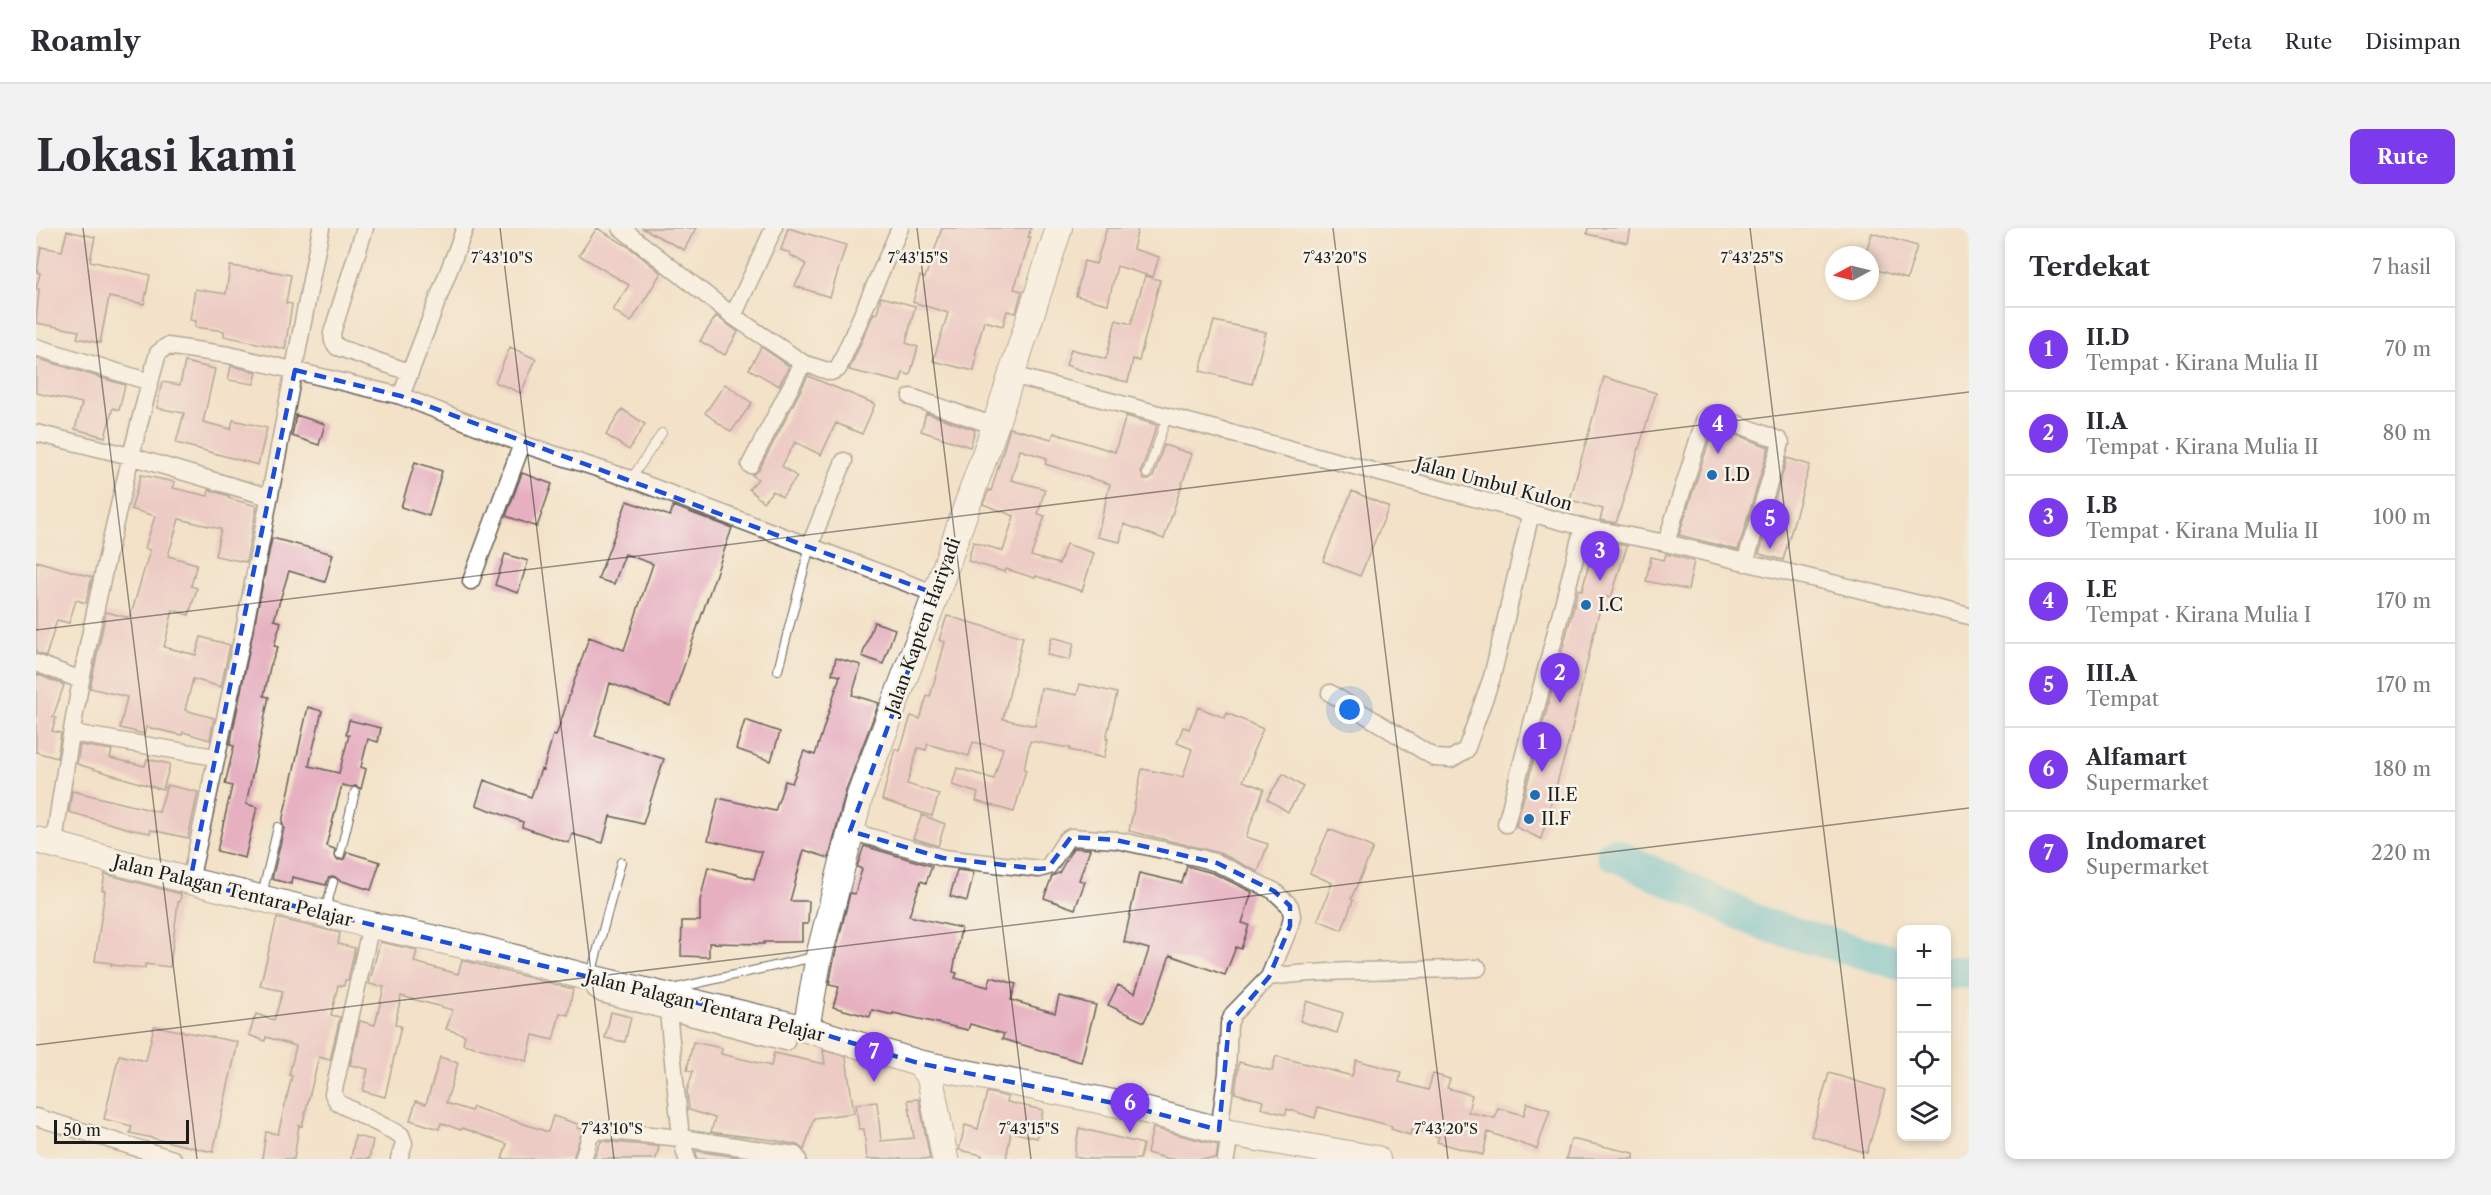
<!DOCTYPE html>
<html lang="id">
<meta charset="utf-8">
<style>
:root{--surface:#fff;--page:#f2f2f3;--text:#2b2b33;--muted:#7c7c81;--line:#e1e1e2;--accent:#7c3aed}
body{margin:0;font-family:"Libre Caslon Text",serif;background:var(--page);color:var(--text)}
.controls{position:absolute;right:18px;bottom:18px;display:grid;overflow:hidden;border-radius:12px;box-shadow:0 3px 9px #0003}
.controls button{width:54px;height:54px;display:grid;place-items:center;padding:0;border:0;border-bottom:2px solid var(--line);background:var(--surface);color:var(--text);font:30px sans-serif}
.compass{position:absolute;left:1789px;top:18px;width:54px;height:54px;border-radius:50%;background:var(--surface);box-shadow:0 3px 9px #0003;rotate:263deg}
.scale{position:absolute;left:18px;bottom:15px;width:135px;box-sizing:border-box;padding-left:6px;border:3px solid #1c1c1c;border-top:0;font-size:16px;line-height:21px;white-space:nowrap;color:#1c1c1c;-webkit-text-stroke:4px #f7f3e8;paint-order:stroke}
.you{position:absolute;left:1314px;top:482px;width:21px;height:21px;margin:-15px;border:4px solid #fff;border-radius:50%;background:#1a73e8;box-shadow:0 0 0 9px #1a73e833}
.badge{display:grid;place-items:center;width:39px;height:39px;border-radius:50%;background:var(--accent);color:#fff;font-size:20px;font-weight:700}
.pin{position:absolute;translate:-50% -50px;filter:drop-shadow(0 2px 3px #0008)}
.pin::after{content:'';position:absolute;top:32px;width:21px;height:18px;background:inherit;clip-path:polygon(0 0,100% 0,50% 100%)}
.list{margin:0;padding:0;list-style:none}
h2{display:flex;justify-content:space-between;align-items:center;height:78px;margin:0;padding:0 24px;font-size:26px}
h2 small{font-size:20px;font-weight:400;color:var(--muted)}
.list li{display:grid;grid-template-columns:39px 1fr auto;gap:18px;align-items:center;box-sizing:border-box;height:84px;padding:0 24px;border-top:2px solid var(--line)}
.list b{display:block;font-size:22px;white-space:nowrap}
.list p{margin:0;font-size:20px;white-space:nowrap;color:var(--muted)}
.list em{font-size:20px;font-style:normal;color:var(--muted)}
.icon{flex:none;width:33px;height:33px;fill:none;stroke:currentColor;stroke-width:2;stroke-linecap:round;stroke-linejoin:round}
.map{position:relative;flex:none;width:1933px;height:931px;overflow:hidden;border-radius:12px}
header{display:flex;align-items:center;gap:36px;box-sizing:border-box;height:84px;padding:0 30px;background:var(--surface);border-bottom:2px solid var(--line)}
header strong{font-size:28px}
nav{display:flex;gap:33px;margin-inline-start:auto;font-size:21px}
.intro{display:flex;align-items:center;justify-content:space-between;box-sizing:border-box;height:144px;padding:0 36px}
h1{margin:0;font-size:42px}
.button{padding:15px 27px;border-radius:12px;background:var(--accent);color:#fff;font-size:21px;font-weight:700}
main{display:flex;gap:36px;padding:0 36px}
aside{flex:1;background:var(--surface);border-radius:12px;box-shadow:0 3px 9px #0003}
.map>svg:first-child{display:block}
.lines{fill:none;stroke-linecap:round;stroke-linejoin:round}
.river{stroke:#59c3d5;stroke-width:33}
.building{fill:#e6b0c1}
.lane-casing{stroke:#676158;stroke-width:10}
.street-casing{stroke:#676158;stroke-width:19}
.primary-casing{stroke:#676158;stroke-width:28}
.lane{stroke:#fff;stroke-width:8}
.street{stroke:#fff;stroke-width:16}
.primary{stroke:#fff;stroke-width:26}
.marked{fill:none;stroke:#1d4ed8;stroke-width:4.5;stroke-dasharray:12 8;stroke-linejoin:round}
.ticks{fill:none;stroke:#1c1c1c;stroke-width:1.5;stroke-opacity:0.45}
.poi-dot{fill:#1f6fb2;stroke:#f7f3e8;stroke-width:2}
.labels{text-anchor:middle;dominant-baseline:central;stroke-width:5;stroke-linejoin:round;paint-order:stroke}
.poi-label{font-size:18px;fill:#1c1c1c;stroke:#f7f3e8;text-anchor:start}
.street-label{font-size:18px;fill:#1c1c1c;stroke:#f7f3e8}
.ticks-label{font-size:15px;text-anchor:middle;fill:#1c1c1c;stroke:#f7f3e8;stroke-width:5;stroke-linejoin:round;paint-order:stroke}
</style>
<header>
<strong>Roamly</strong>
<nav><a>Peta</a><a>Rute</a><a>Disimpan</a></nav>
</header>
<div class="intro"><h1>Lokasi kami</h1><a class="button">Rute</a></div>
<main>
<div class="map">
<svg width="1933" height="931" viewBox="0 0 1933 931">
<rect width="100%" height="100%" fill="#f7f3e8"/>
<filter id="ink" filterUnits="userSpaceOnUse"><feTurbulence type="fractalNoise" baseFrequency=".0167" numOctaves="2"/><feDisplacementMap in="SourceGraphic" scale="12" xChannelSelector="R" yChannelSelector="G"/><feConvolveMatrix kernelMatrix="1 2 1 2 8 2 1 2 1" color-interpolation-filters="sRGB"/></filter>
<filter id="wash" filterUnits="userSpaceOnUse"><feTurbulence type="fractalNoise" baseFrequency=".008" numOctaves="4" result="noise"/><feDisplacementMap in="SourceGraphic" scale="24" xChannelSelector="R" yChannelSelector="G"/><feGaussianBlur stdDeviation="1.35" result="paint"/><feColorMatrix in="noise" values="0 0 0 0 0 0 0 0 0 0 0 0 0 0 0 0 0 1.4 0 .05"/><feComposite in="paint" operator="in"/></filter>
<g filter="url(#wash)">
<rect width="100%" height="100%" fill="#f3e2c8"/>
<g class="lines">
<path class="river" d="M1577,626L1729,697L1866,736
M1910,745L1933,744"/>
</g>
<g id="blocks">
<path class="building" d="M561,0L593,19L625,45L595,94L577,82L593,57L543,27Z
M606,0H660L648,22Z
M752,0L810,17L794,69L759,58L770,36L754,27L755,25L745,22Z
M906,0H995L992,9H995L978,61L986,63L980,85L971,83L967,98L948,93L939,127H941L938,143L897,133L912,85L877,74L884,48L889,50Z
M1071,0H1102L1097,21L1123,29L1117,49L1081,38L1072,76L1040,68L1048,33L1060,36Z
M1552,0H1595L1592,15L1551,6Z
M31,3L59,9L54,33L114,47L108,76L73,69L64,115L41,110L43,103L0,95L3,61H0L4,45L1,44L5,19L26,23Z
M1836,5L1881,18L1871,51L1834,40V27H1829Z
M194,38L224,42V41L255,47L250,75L256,76L249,121L188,108V103L159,99L160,93L154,92L159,61L190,66Z
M1109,48L1124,52L1103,133L1097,131L1092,154L1056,146L1030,137L1035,121L1070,131L1080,92L1095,96Z
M845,69L879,78L870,115L882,119L874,147L867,145L864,154L813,142L838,85L841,86Z
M680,88L702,104L689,127L664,113Z
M1178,93L1230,104L1216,156L1164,143Z
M474,119L500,131L485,165L459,154Z
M725,119L753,138L743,158L713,141Z
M0,130L89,157L83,182L77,180L69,209L39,201L46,175L0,165Z
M149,134L179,141L167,194L195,201L197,192L231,200L222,237L140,215L148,185L121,180L126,154L144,157Z
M195,138L221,144L218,156L192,152Z
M772,148L839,176L826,206L800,195L785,227L759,214L746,238L761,249L746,269L737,263L727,274L713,261L722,251L716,247L723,242Z
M1568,149L1620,165L1580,295L1564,292L1567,281L1534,272Z
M689,156L716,175L695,204L669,185Z
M586,181L609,196L593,222L570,207Z
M890,185L939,202L934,219L885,203Z
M260,187L289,196L283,217L256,208Z
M1090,188L1121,197L1105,244L1108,252H1113L1117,249L1128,217L1156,226L1128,311L1088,296L1084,314L1061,309L1074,256L1009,236L1011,230L984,222L975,252L1009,261L1002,286L1009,288L995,328L1023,336L1030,316L1058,325L1046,363L1000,348L999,350L970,341L969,344L932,333L937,314L967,323L978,288L947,276L953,262L955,263L974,200L1016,211L1018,205L1079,224Z
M1678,198L1733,219L1702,322L1643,307Z
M1751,230L1774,237L1747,332L1723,326Z
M379,234L406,243L393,288L365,279Z
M486,245L516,256L501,299L470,288Z
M105,247L139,254L137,260L172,268L173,262L193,268L192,270L221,278L210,334L179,328L185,301L143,291L132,328L161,336L155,358L161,360L153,387L137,382L128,419L160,427L165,409L194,417L185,459L157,451L149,482L178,490L174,512L147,504L146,507L110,499L108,506L84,500L91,469L54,460L70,384L94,390L114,322L109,320L119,288L95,281Z
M1316,263L1353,279L1324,348L1287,333Z
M591,273L634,288L637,278L696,300L634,478L574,455L559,508L628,531L607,596L574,588L567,615L536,606L533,615L486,599L487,594L440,577L448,552L495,569L505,541L507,542L517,507L520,508L553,409L588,422L617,336L589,326L578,356L562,351Z
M236,310L297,326L289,354L253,343L238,392L245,394L238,418L242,419L234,439L228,468L233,469L210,576L221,579L209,630L181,623L196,558L189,556L198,518L194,517Z
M1559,312L1591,318L1575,370L1568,368L1561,392L1533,513L1505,611L1480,599L1542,362L1546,363Z
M469,326L492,333L482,365L459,357Z
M1630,326L1658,333L1652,362L1610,353L1615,329L1628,332Z
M0,333L56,349L50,375L40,372L33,395L21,392L10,428L0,425Z
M911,388L987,409L967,491L999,498L1005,460L1041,467L1044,456L1081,465L1070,511H1072L1068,530L1033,522L1034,520L994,513L988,541L990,542L978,584L940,573L942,565L916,557L921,540L958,551L967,520L937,514L933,528L892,516L890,522L882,520L871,556L903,566L896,588L846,572L859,521L864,523L875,488L884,491L891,468L894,469L909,414L903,412Z
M838,394L859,401L847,436L826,428Z
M1016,409L1038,415L1034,432L1011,427Z
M800,430L825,437L816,467L843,475L810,562L793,630L768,622L754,673H773L772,696H766V714H728V716L673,715V729L645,728L646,693H664V673L672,639L718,651L726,624L672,612L682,570L739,583L749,553L756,555L768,523L779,527L804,448L796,446Z
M0,446L28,457L17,489L20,490L16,503L25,505L21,530L0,524Z
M272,479L286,483L273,538L303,545L313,507H310L313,492L345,500L342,514L332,511L325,539L330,541L325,561L320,558L315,559L306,557L290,618L299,621L298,627L302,632L308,631L311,624L344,634L335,662L303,652L298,648L292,650L290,657L256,649L255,656L236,651L248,600L246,594Z
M1162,479L1189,490L1191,485L1227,501L1216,526H1218L1207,553L1228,561L1210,609L1232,616L1222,644L1184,625L1093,603L1106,541L1147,549L1156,521L1141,515L1147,499L1153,501Z
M709,492L744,504L735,533L700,521Z
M44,517L76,522L74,530L109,538L111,531L134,536L127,562L41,536Z
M1247,546L1267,559L1252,584L1231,571Z
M131,557L162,564L152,610L115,602L114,605L97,602L33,584L36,563L123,584Z
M886,587L909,596L902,618L877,610Z
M1293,601L1337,620L1315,671L1317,672L1306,702L1282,692L1296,655L1274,645Z
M828,618L896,638L890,655L885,653L873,688L925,700L917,744L921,745L919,750L952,759L955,749L980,756L975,772L1019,785L1023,768L1060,777L1045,834L966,811L968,806L934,796L932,802L857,785V787L836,782L834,789L797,779L803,759L793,757L798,731L814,665L819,666L826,641L821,639Z
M1037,620L1054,621L1043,652L1049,654L1039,681L1008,670L1016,648L1023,645Z
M1151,638L1177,645L1216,664L1206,695L1213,697L1205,721L1200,719L1189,747L1134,727L1120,768L1108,794L1072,777L1082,757L1099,765L1113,721L1088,714L1103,645L1146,655Z
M921,642L938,644L931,673L914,668Z
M69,646L145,666L144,674H142L134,739L109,736V740L75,737L76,735L59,733L69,663L66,662Z
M241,690L304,705L302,716L319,720L312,752H309L308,758L302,757L295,787L304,789L294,832L283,829L266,898L263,897L258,931H226L230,904L242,906L256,848L253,847L260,818L230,809L229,813L213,807L220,786L238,792L247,763L224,758Z
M344,714L381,722L378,734L422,746L426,732L537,761L532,787L524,785L517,812L497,807L491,833L427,816L429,807L410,801L417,782L365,768L359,797L365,798L349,869L327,863L332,841L314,837L324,793L339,797L348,759L333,756Z
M1271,773L1307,785L1301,805L1264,793Z
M575,784L595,789L589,814L569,810Z
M118,798L202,814L177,924L94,905L96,898L68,891L83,827L110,833Z
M657,814L686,820L685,826L735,838L738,825L789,836L787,822L810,829L818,885L778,890L768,922L761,917L737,912L675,904L679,890L653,882L651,863L657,843L651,842Z
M1240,828L1316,848L1320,832L1365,844L1363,854L1392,862L1397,846L1414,851L1411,860L1436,867L1432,884L1459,890L1462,880L1488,887L1491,875L1514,882L1501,921L1452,904L1447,927L1401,914L1403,909L1376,901L1374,907L1355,901L1356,898L1282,879L1279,890L1251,881L1250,887L1225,880L1227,873L1199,865L1203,834L1236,843Z
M404,829L422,835L410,875L435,883L437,879L512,904L517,888L542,896L541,900L547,901L537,931H466L471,916L426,900L425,902L405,895L403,901L374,892L380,873L390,876Z
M1793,845L1849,862L1831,925L1775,908Z
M951,864L972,869L971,874L1007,882L1001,910L975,904L970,931H945L946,927L923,922L929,897L942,901Z
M883,871L894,931H831L828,901H823L820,876L841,874L845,913L878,910L872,872Z
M1043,900L1107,916L1104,931H1049L1038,929Z
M1117,900L1182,917L1180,931H1133L1111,925Z
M319,908L337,912L333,931H315Z
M1535,911L1598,925V931H1530Z
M565,913L619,918L623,919L620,931H558Z
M660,923L715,931H661Z"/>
</g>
</g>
<g filter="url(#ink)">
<use href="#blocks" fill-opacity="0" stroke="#676158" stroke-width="1.5"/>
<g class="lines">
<g class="lane-casing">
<path id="lane" d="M1111,246L1131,189
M595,251L626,205
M742,442L774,318
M304,626L319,564
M226,667L242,599
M289,683L297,654
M555,747L585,634
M636,761L778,729"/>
</g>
<g class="street-casing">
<path id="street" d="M329,0L296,105L297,113L301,119L373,144
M585,0L697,88L767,135L795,144L802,141L864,0
M697,88L738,0
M0,119L114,154L122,125L131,118L193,127L365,168L486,216L595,251L900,366
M976,147L1547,299L1630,315L1933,388
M365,168L429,0
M875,169L959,198
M0,205L94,228L233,269
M714,237L767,135
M1630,315L1669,190L1676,186L1743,212L1745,215L1709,335
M774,317L808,233
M435,353L486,216
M0,435L45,452
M1294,465L1399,530L1415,531L1430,522L1456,449L1495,285
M36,505L179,529
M1470,596L1547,299
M814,603L907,630L1003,641L1013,638L1030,612L1035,609L1080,612L1164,630L1181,635L1238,663L1254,678L1256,688L1254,698L1233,749L1197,786L1193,796L1191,845L1183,902
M18,616C39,461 74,306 114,154
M154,653L208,402L285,0
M335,697L297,866L302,875L365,907L368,915L363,931
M1233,749C1302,740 1372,744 1442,740
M554,750L559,761L566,766L750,814
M632,784L645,910L651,931
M0,889L137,931
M547,931L554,908L562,902L645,910L759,927L762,931
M1190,931L1194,905"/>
</g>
<g class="primary-casing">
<path id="primary" d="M0,612L154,653L335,697L446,721L554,750L770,801L882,835L1097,879L1194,905L1341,931
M770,801L783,728L824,567L900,366L959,198L1023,0
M882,835L894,849L909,931"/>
</g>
<use href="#lane" class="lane"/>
<use href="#street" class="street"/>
<use href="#primary" class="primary"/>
</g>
</g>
<path d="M0 0H1933V931H0ZM259,142L365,168L900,366L814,603L907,630L1003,641L1012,640L1035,609L1080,612L1181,635L1238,663L1254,678V698L1233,749L1193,796L1183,902L1097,879L882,835L770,801L154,653Z" fill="#f3e2c8" fill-opacity=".55" fill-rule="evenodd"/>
<path class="marked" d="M259,142L365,168L900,366L814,603L907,630L1003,641L1012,640L1035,609L1080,612L1181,635L1238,663L1254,678V698L1233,749L1193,796L1183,902L1097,879L882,835L770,801L154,653Z"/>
<path class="ticks" d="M47,0L161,931M464,0L578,931M881,0L995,931M1297,0L1412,931M1714,0L1828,931M0,402L1933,164M0,817L1933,580"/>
<g class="poi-dot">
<circle cx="1676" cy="247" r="6"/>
<circle cx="1550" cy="377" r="6"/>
<circle cx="1499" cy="567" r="6"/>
<circle cx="1493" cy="591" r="6"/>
</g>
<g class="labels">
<g class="poi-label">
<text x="1688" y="247">I.D</text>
<text x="1562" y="377">I.C</text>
<text x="1511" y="567">II.E</text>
<text x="1505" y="591">II.F</text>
</g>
<g class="street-label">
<text transform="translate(1458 256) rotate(15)">Jalan Umbul Kulon</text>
<text transform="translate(887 398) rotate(-70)">Jalan Kapten Hariyadi</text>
<text transform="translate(197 663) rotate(14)">Jalan Palagan Tentara Pelajar</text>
<text transform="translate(669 778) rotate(14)">Jalan Palagan Tentara Pelajar</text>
</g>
</g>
<g class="ticks-label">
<text x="466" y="35">7°43'10"S</text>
<text x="882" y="35">7°43'15"S</text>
<text x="1299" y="35">7°43'20"S</text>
<text x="1716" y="35">7°43'25"S</text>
<text x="576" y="906">7°43'10"S</text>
<text x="993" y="906">7°43'15"S</text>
<text x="1410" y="906">7°43'20"S</text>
</g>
</svg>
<div class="controls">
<button>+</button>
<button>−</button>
<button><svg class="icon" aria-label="locate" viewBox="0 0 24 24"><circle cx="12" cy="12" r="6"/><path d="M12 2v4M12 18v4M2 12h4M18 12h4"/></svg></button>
<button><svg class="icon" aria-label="layers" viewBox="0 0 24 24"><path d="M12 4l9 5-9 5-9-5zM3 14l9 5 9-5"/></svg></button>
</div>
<svg class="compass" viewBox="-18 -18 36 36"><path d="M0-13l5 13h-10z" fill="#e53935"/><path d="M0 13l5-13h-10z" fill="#7c7c81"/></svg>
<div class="scale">50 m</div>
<div class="you"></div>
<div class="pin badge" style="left:1506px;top:544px">1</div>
<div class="pin badge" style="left:1524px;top:475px">2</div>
<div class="pin badge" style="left:1564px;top:353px">3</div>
<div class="pin badge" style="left:1682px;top:226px">4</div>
<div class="pin badge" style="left:1734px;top:321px">5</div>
<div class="pin badge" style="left:1094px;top:905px">6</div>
<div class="pin badge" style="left:838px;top:854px">7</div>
</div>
<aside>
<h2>Terdekat<small>7 hasil</small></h2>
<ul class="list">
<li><span class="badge">1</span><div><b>II.D</b><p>Tempat · Kirana Mulia II</p></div><em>70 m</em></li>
<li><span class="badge">2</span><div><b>II.A</b><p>Tempat · Kirana Mulia II</p></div><em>80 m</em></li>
<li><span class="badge">3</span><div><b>I.B</b><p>Tempat · Kirana Mulia II</p></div><em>100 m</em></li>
<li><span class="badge">4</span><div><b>I.E</b><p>Tempat · Kirana Mulia I</p></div><em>170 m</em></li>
<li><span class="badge">5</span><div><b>III.A</b><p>Tempat</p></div><em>170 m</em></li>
<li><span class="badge">6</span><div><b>Alfamart</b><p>Supermarket</p></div><em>180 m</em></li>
<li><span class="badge">7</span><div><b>Indomaret</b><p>Supermarket</p></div><em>220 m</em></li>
</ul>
</aside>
</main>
